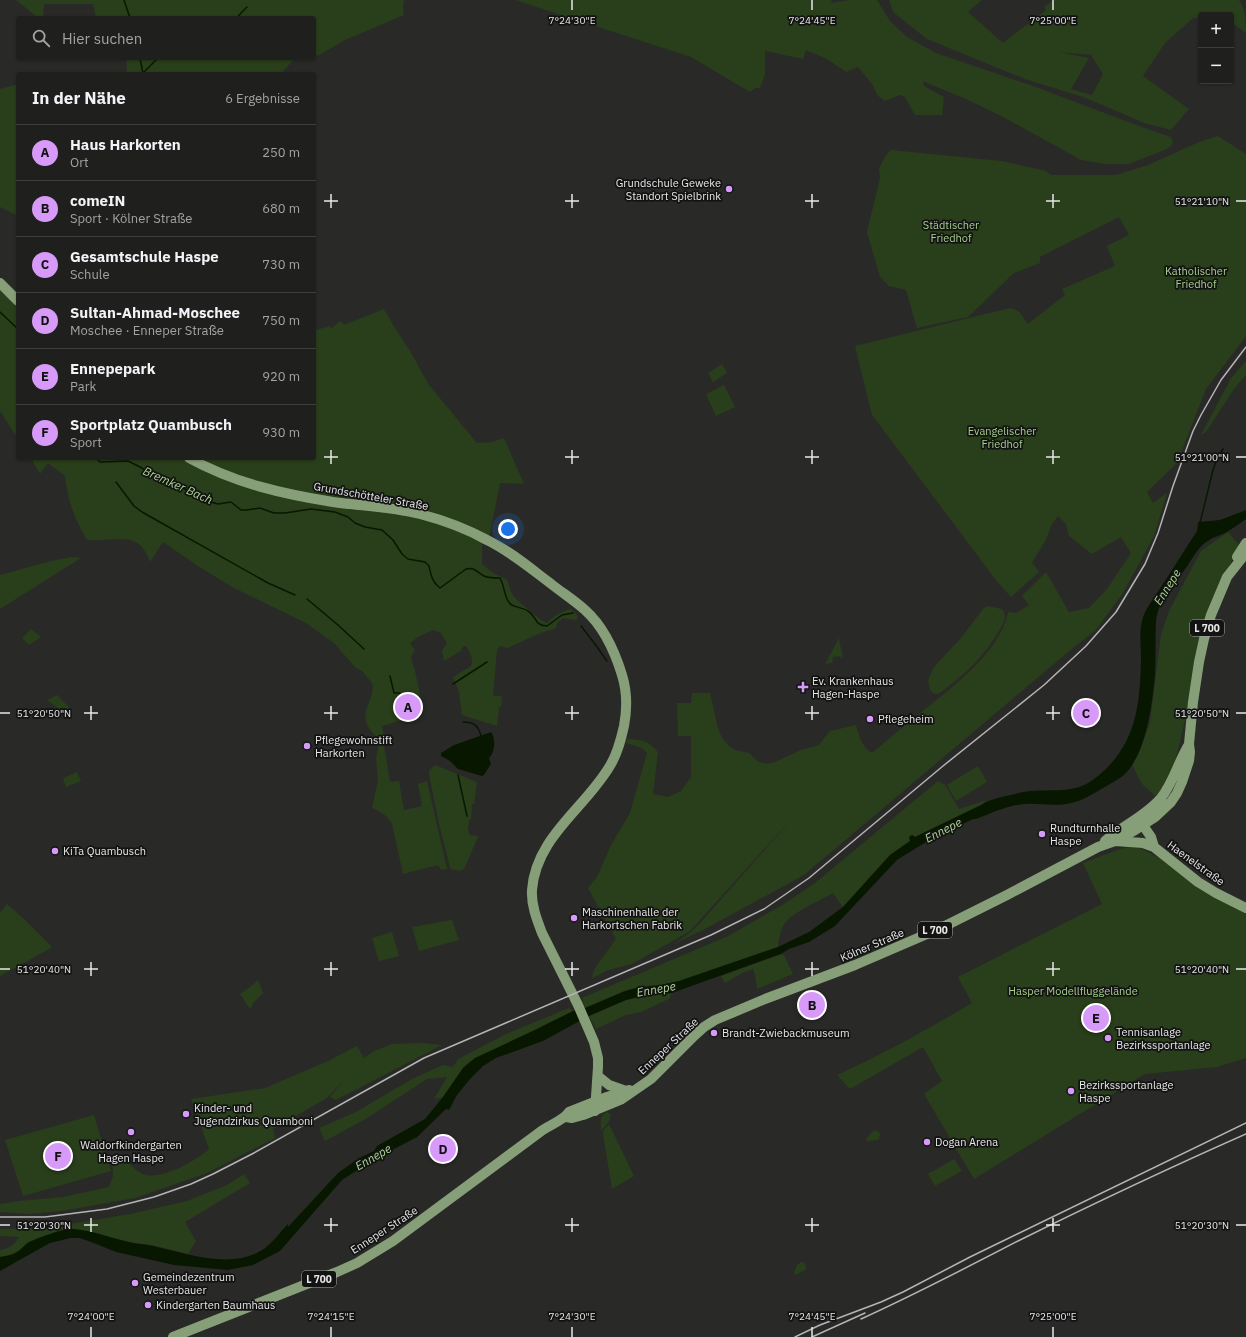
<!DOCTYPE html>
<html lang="de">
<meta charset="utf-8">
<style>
:root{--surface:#1f201e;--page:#2c2d2b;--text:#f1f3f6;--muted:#a1a3a4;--line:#3c3e3c;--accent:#d89af8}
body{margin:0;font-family:"IBM Plex Sans",sans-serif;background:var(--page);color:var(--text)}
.controls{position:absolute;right:12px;top:12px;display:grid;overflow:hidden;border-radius:4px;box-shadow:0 1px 3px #0004}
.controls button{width:36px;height:36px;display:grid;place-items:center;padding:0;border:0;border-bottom:1px solid var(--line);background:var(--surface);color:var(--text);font:20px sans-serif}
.you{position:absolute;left:508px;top:529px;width:14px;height:14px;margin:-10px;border:3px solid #fff;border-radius:50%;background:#1a73e8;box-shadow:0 0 0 6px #1a73e833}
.badge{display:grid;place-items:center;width:26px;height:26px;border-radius:50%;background:var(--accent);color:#111;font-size:13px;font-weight:700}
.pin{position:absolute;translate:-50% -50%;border:2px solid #fff;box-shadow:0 1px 4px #0006}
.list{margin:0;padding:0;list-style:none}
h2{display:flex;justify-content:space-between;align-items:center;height:52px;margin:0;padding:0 16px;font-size:17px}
h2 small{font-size:13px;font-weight:400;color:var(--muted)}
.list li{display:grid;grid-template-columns:26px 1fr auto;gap:12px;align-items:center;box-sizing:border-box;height:56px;padding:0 16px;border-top:1px solid var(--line)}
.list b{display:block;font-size:15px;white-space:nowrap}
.list p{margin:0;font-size:13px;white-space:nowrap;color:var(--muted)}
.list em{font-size:13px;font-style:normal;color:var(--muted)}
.icon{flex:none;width:22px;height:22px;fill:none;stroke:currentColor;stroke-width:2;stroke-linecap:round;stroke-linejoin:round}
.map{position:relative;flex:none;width:1246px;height:1337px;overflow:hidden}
.search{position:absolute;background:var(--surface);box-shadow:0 1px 3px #0004;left:16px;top:16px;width:300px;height:44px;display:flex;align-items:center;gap:10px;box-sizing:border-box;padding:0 14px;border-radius:4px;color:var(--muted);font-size:15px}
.panel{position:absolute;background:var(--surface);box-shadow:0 1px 3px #0004;left:16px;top:72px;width:300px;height:388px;border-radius:4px}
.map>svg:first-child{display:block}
.green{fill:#293e1a;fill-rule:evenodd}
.water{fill:#081800}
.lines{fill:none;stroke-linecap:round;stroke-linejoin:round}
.stream{stroke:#081800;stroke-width:1.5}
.major{stroke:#879f78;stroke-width:10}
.rail{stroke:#b4b5b4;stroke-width:1.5}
.ticks{fill:none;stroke:#e7e8e7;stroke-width:1.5}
.poi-dot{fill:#d89af8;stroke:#121312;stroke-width:1.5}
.labels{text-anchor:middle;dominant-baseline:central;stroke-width:3.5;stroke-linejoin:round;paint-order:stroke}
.shield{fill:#121312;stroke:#a7a8a7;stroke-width:1}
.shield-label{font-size:10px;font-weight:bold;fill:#e7e8e7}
.poi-label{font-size:11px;fill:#e7e8e7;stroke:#121312;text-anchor:start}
.park-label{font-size:11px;fill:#a7d08c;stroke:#121312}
.street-label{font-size:11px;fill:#e7e8e7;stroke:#121312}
.water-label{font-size:12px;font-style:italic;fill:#aed793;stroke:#121312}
.ticks-label{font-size:10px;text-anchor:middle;fill:#e7e8e7;stroke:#121312;stroke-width:3.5;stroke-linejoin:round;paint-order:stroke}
</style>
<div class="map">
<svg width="1246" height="1337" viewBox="0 0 1246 1337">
<rect width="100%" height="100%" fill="#292a28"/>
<path class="green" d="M16,0H404L403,7L404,15L345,40L319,55L314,56V18H96L93,4H44L43,18H38Z
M515,0H831L832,3L848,0H877L890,21L907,37L936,53L1033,86L1139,126L1171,137L1173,142L1171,146L1167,149L1129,164H1105L1081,160L1005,118L966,99L934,86L923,81L924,86L944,97L942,115H915L905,97L900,95L885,101L878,96L872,84L858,67L846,72L827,59L806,50L803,59L765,51V75L760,88H755L750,92L691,57Z
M889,0H982L968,12L1003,43L1046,10L1044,7L1054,0H1239C1246,10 1246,21 1246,33L1231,22V15H1201V18H1193L1165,43L1143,76L1189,109L1171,130L1144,123L1086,98L1025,79L927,39L893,12ZM1059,52L1091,55L1103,74L1092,95L1071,89L1089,58Z
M126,58H298L294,59L281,74H127Z
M18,84V216L0,207V89Z
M1218,136L1246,154V336L1206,389L1177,463L1147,492L1153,503L1167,493L1154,536L1123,593L1095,631L1074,647L804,875L705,929L674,944L691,932L701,922L796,814L821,794L796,814L690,931L632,964L608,970L591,979L595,968L616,939L588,888L597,877L611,845L630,813L647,753L642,748L626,743L627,739C643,740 647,740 658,752L653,794L668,797L681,791L691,777V736H678L677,703H691L692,693H710L718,728L722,738L729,746L735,750L749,753L754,758L759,762L767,764L775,762L801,750L819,745L830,731L856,725C859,736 862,747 872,753C888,740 903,726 919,714C950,689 1000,653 1008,612L1016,613L1029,605L1022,596L1046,572L1069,612L1089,608L1107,589L1131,553L1121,537L1092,554L1069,536L1066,524L1058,516L1051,526L1046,540L1032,562L1039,572L1011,597L996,580L872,415L855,346L1010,308C1022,311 1021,315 1028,324L1065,295L1062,289L1115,266L1107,246L1129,235L1119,217L1040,257V263L1014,273L968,317L917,328L906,290L889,286L880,277L867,232L880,178L879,168L886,155L891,150L1002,161L1046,171L1051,175H1116L1148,165L1199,142Z
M0,283L18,301V439L0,411Z
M384,309L395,328L410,351L429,385L477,443L492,442L504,438L524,484L500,483L490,533L488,540L482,544V564L492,572L507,580C509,585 510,591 513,595C516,600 542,622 547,623C554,616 561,611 571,609L577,615L578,618L575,620L563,618L557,623L556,628L538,634L508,648L500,646L497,650L493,696H502L501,707H499L497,726L462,715L459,692L453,677L471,666C474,659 470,653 466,646H463L461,651L444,661L442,651L447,643L441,633L433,630L418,637L410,643L415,650C408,660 413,662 415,671C417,681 424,704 417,711L413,698L399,702L403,720L382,726L384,736L379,738C374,735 370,731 368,726C359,711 376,698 372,683L362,671L355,667L334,643L306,623L232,587L198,566L163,542L150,562C148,557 146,552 142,547C131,533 102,542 87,540C74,517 68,502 65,476L48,463L40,474L31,458H314V331L329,326L332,328L340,321L344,325Z
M1246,361V375L1234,389L1206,432L1201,435L1231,378Z
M722,364L727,373L713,382L708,373Z
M724,385L735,407L716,416L706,394Z
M1228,532L1240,546L1228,569L1194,673L1186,716L1172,775L1165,786L1155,796L1142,784L1132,765L1138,755L1150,723L1161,634L1169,611L1201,551Z
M71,557L81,558L0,609V575L51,561Z
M987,606L1002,609C1009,617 1002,626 997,634C983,658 963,676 941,692L937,694L933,693L930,690L928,680L934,667L961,638L983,609Z
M31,629L41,637L29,645L22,638Z
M838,635L843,658H841L840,656L833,657L832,663L825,664L838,640Z
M57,695L70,708L63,712L47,700Z
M381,743L384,746L390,781L392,782L399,781L404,810L422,806L418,784L427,781L447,869L441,870L438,865L403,874L392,824C387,815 381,812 372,808L378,780L376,759L379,744Z
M435,765L477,782L474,804H472L471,820H469L468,830L469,831V835L478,836V837L464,869L460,871L451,869L450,867L439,824L429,774V771Z
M978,766L987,782L956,801L947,785Z
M77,772L81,781L66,787L63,778Z
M938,781L945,785L959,809L987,800L981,805L915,837L912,835L910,837V841L890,855L843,907L833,893C821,900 793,912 785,923C780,930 779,939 778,947L679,981L661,985L643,986L625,991L585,1008L582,998L728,936L784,904L815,883Z
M1129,847L1140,848L1157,857L1158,856L1246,912V1058L1217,1067L1145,1074L974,1179L924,1094L942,1081L923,1047L850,1089L837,1075C883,1054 928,1029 972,1003L958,977L1102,904L1083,863L1120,849Z
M7,904L24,919L51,946V948L0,976V913Z
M452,920L459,940L419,951L412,927Z
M392,932L399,956L379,961L372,938Z
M781,954L784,955L793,974L757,989L755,975L753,969L742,973L725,983L721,976Z
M258,980L263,993L254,1002L250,1009L240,994L250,987Z
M672,993L669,999L641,1012L626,1015L596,1029L589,1016L626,1000L648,995Z
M569,1008L573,1011L469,1062L463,1068L443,1097L434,1099L447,1077L427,1079L364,1120L325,1141L319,1128L356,1112L412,1079L443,1065L453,1067L458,1059L506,1034Z
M423,1043L442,1045L336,1100L330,1097L344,1080L327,1098L273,1129L275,1138L207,1173L135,1198L62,1211L28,1214L0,1212V1204L19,1201L63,1197L109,1187L113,1176L112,1155L120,1154C126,1160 133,1169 141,1173C157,1183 196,1161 209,1149L191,1099L265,1088L328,1061L357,1046L364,1058L374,1051L392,1044Z
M607,1112L608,1113H610V1120L601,1131C601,1122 599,1116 607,1112Z
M94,1115L111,1171L23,1196L5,1140Z
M609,1124L634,1176L612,1189L603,1134V1131Z
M874,1130L879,1132L880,1134L879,1139L877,1140L867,1141L866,1139Z
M954,1159L962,1171L935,1186L928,1174Z
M244,1174L250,1183L185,1222L196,1241L188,1254L152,1245L131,1243L100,1234L73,1229L8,1256L0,1257V1250C8,1249 16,1244 19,1237L0,1236V1229L45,1228L130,1214L187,1201L227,1185Z
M801,1262L805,1263L806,1268L805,1270L795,1275L794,1273L797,1265Z"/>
<path class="water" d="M1246,510V519C1239,524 1232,529 1225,533C1219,536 1213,537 1208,541C1199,546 1194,556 1188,565C1175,584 1159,596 1156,621C1155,639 1156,657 1155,675C1152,705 1147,750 1126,773C1120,779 1111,783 1103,788C1093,794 1082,801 1071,803C1056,807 1040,803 1025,804C1008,805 992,813 976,819H973L926,842L897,860L835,926L809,942L789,949L781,954L672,993L648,995L626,1000L589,1016L543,1041L496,1058L483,1066L470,1079L457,1095L449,1110L446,1109L416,1138H415L375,1159L342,1180L280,1251L253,1265L228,1270L174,1265L116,1252L91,1242L80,1238H71L50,1243L0,1271V1257C6,1256 12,1255 17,1252C22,1249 25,1244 29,1242C41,1237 60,1229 73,1229C92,1230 110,1238 129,1242C137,1244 145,1244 153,1246C186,1253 231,1270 262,1250C272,1244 280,1232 288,1224V1227L338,1173L359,1158L374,1151L377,1146L425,1119L443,1097L463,1068L475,1058L535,1030L573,1011L585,1008L625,991L636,988L661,985L679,981L778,947L809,932L843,907L890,855L910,841L909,837L912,835L915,837L981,805C989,800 997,798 1006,796C1014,794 1022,792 1030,791C1052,789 1075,794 1094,779C1136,747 1140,707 1141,658C1141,646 1139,633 1142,621C1144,610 1153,600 1159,590C1172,570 1184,551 1197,531L1198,522L1220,520Z
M491,732C496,738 495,753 489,758L491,764L484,775L482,776L458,769L450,761L441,756V753L454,745Z"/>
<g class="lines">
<path class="stream" d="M124,0L130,18
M237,18L241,13L247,7
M140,58L143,74
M143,73L158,58
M0,312L18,329
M96,458L100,462L128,461L142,468L154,477L176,483L186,490L204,497L211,502L218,504L231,502L241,510H247L260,508L274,513H285L311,509L335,512L348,517L355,523L365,527L382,530L393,540L402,554L408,559L425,562L429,566C431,575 432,582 440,588L466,569C475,567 477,572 484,576C488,578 495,578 500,578C504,585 504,593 507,599C511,609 521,606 528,611C537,616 533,625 547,626L562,615L573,613
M116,482L134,506L142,512L268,583L295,595
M1200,523L1213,470L1217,459L1223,449
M307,599L338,625L364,649
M581,626L595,644L607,661
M390,676L394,693H400
M453,684L487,662
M463,722C474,722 478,725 481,736
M458,775L467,816"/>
<path class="major" d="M0,283L18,301
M189,458C234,483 283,494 333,502C362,506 392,507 420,514C443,520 467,529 487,540C510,551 530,568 550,583C561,592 574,600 585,610C603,626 615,652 622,675C627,691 627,710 624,726C621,739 618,752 611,764C587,807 536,836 532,890C531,905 537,920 542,933L578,1005L594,1042L598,1058V1067L595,1111
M1237,557L1246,543
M1140,821L1151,837L1154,847
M1105,841C1122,826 1146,816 1161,798C1173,783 1178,763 1188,746
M1115,841L1143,843L1154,847L1198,882L1216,893L1246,908
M598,1076L609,1085L626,1091
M566,1117L572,1118L583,1115L622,1099L651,1079L694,1036L704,1027L715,1020L765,999L855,965L941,928L1007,895L1098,847L1115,841L1135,830L1155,817L1171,802L1177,793L1182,782L1189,761L1190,752L1189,744L1193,702L1199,662L1204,639L1211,615L1227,577L1246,553
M173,1337L337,1272L357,1263L393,1241L540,1132C549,1125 563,1121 569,1112L607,1097L629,1090"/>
<path class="rail" d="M0,1217H45L107,1209L154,1197L191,1184L213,1174L252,1154L424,1058L711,935L764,909L809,878L943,766L1044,685L1086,646L1116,612L1145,564L1158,533L1173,486L1193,431L1201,415L1221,380L1246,347
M861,1319C914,1295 966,1268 1018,1241C1093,1204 1169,1168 1246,1134
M795,1337L820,1325L881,1302L903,1292L970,1257L1246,1123
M812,1337L865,1313"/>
</g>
<path class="ticks" d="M572,0V10M812,0V10M1053,0V10M331,194V208M572,194V208M812,194V208M1053,194V208M324,201H338M565,201H579M805,201H819M1046,201H1060M1236,201H1246M331,450V464M572,450V464M812,450V464M1053,450V464M324,457H338M565,457H579M805,457H819M1046,457H1060M1236,457H1246M91,706V720M331,706V720M572,706V720M812,706V720M1053,706V720M0,713H10M84,713H98M324,713H338M565,713H579M805,713H819M1046,713H1060M1236,713H1246M91,962V976M331,962V976M572,962V976M812,962V976M1053,962V976M0,969H10M84,969H98M324,969H338M565,969H579M805,969H819M1046,969H1060M1236,969H1246M91,1218V1232M331,1218V1232M572,1218V1232M812,1218V1232M1053,1218V1232M0,1225H10M84,1225H98M324,1225H338M565,1225H579M805,1225H819M1046,1225H1060M1236,1225H1246M91,1327V1337M331,1327V1337M572,1327V1337M812,1327V1337M1053,1327V1337"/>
<g class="poi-dot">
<circle cx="729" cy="189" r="4"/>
<path d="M801 681h4v4h4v4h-4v4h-4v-4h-4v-4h4z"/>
<circle cx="870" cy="719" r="4"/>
<circle cx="307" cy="746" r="4"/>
<circle cx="1042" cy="834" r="4"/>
<circle cx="55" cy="851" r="4"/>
<circle cx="574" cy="918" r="4"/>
<circle cx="714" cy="1033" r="4"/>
<circle cx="1108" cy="1038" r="4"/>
<circle cx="1071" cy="1091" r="4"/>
<circle cx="186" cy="1114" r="4"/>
<circle cx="131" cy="1132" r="4"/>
<circle cx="927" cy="1142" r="4"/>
<circle cx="135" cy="1283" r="4"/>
<circle cx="148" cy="1305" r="4"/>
</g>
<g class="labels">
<g class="shield">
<rect x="1190" y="620" width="34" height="16" rx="3"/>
<rect x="918" y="922" width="34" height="16" rx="3"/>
<rect x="302" y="1271" width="34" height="16" rx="3"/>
</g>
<g class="shield-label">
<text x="1207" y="628">L 700</text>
<text x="935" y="930">L 700</text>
<text x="319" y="1279">L 700</text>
</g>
<g class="poi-label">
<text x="721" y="183" text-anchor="end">Grundschule Geweke<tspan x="721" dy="13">Standort Spielbrink</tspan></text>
<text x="812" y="681">Ev. Krankenhaus<tspan x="812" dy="13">Hagen-Haspe</tspan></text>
<text x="878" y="719">Pflegeheim</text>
<text x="315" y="740">Pflegewohnstift<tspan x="315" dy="13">Harkorten</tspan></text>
<text x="1050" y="828">Rundturnhalle<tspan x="1050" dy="13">Haspe</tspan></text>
<text x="63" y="851">KiTa Quambusch</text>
<text x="582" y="912">Maschinenhalle der<tspan x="582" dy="13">Harkortschen Fabrik</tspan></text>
<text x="1116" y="1032">Tennisanlage<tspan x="1116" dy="13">Bezirkssportanlage</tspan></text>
<text x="722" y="1033">Brandt-Zwiebackmuseum</text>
<text x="1079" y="1085">Bezirkssportanlage<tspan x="1079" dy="13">Haspe</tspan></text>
<text x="194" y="1108">Kinder- und<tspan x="194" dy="13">Jugendzirkus Quamboni</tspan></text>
<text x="935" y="1142">Dogan Arena</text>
<text x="131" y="1145" text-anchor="middle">Waldorfkindergarten<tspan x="131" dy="13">Hagen Haspe</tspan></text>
<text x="143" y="1277">Gemeindezentrum<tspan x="143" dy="13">Westerbauer</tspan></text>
<text x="156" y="1305">Kindergarten Baumhaus</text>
</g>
<g class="park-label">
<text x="951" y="225">Städtischer<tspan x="951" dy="13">Friedhof</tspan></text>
<text x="1196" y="271">Katholischer<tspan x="1196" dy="13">Friedhof</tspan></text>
<text x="1002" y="431">Evangelischer<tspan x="1002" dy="13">Friedhof</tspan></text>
<text x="1073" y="991">Hasper Modellfluggelände</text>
</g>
<g class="street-label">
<text transform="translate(371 496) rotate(10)">Grundschötteler Straße</text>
<text transform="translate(1196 863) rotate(36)">Haenelstraße</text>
<text transform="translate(872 945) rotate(-23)">Kölner Straße</text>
<text transform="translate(668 1046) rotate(-43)">Enneper Straße</text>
<text transform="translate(384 1230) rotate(-33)">Enneper Straße</text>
</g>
<g class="water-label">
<text transform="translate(178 485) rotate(24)">Bremker Bach</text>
<text transform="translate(1167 587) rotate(-58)">Ennepe</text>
<text transform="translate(943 830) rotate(-27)">Ennepe</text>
<text transform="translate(656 989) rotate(-10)">Ennepe</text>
<text transform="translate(373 1157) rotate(-30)">Ennepe</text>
</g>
</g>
<g class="ticks-label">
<text x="572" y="24">7°24'30"E</text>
<text x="812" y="24">7°24'45"E</text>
<text x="1053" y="24">7°25'00"E</text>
<text x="1202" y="205">51°21'10"N</text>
<text x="1202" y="461">51°21'00"N</text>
<text x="44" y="717">51°20'50"N</text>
<text x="1202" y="717">51°20'50"N</text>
<text x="44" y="973">51°20'40"N</text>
<text x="1202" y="973">51°20'40"N</text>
<text x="44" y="1229">51°20'30"N</text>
<text x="1202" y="1229">51°20'30"N</text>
<text x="91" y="1320">7°24'00"E</text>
<text x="331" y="1320">7°24'15"E</text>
<text x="572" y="1320">7°24'30"E</text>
<text x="812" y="1320">7°24'45"E</text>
<text x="1053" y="1320">7°25'00"E</text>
</g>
</svg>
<div class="controls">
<button>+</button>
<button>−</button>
</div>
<div class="you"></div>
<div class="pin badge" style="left:408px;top:707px">A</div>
<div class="pin badge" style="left:812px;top:1005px">B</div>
<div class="pin badge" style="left:1086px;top:713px">C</div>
<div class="pin badge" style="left:443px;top:1149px">D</div>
<div class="pin badge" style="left:1096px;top:1018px">E</div>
<div class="pin badge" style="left:58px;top:1156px">F</div>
<div class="search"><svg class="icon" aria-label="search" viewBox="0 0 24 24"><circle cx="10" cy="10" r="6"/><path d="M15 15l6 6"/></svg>Hier suchen</div>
<section class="panel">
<h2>In der Nähe<small>6 Ergebnisse</small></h2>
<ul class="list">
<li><span class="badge">A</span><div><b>Haus Harkorten</b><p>Ort</p></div><em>250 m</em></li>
<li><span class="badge">B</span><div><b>comeIN</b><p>Sport · Kölner Straße</p></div><em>680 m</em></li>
<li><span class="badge">C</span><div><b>Gesamtschule Haspe</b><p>Schule</p></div><em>730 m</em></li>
<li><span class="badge">D</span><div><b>Sultan-Ahmad-Moschee</b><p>Moschee · Enneper Straße</p></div><em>750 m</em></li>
<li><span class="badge">E</span><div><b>Ennepepark</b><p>Park</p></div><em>920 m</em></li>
<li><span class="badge">F</span><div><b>Sportplatz Quambusch</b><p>Sport</p></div><em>930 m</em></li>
</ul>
</section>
</div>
